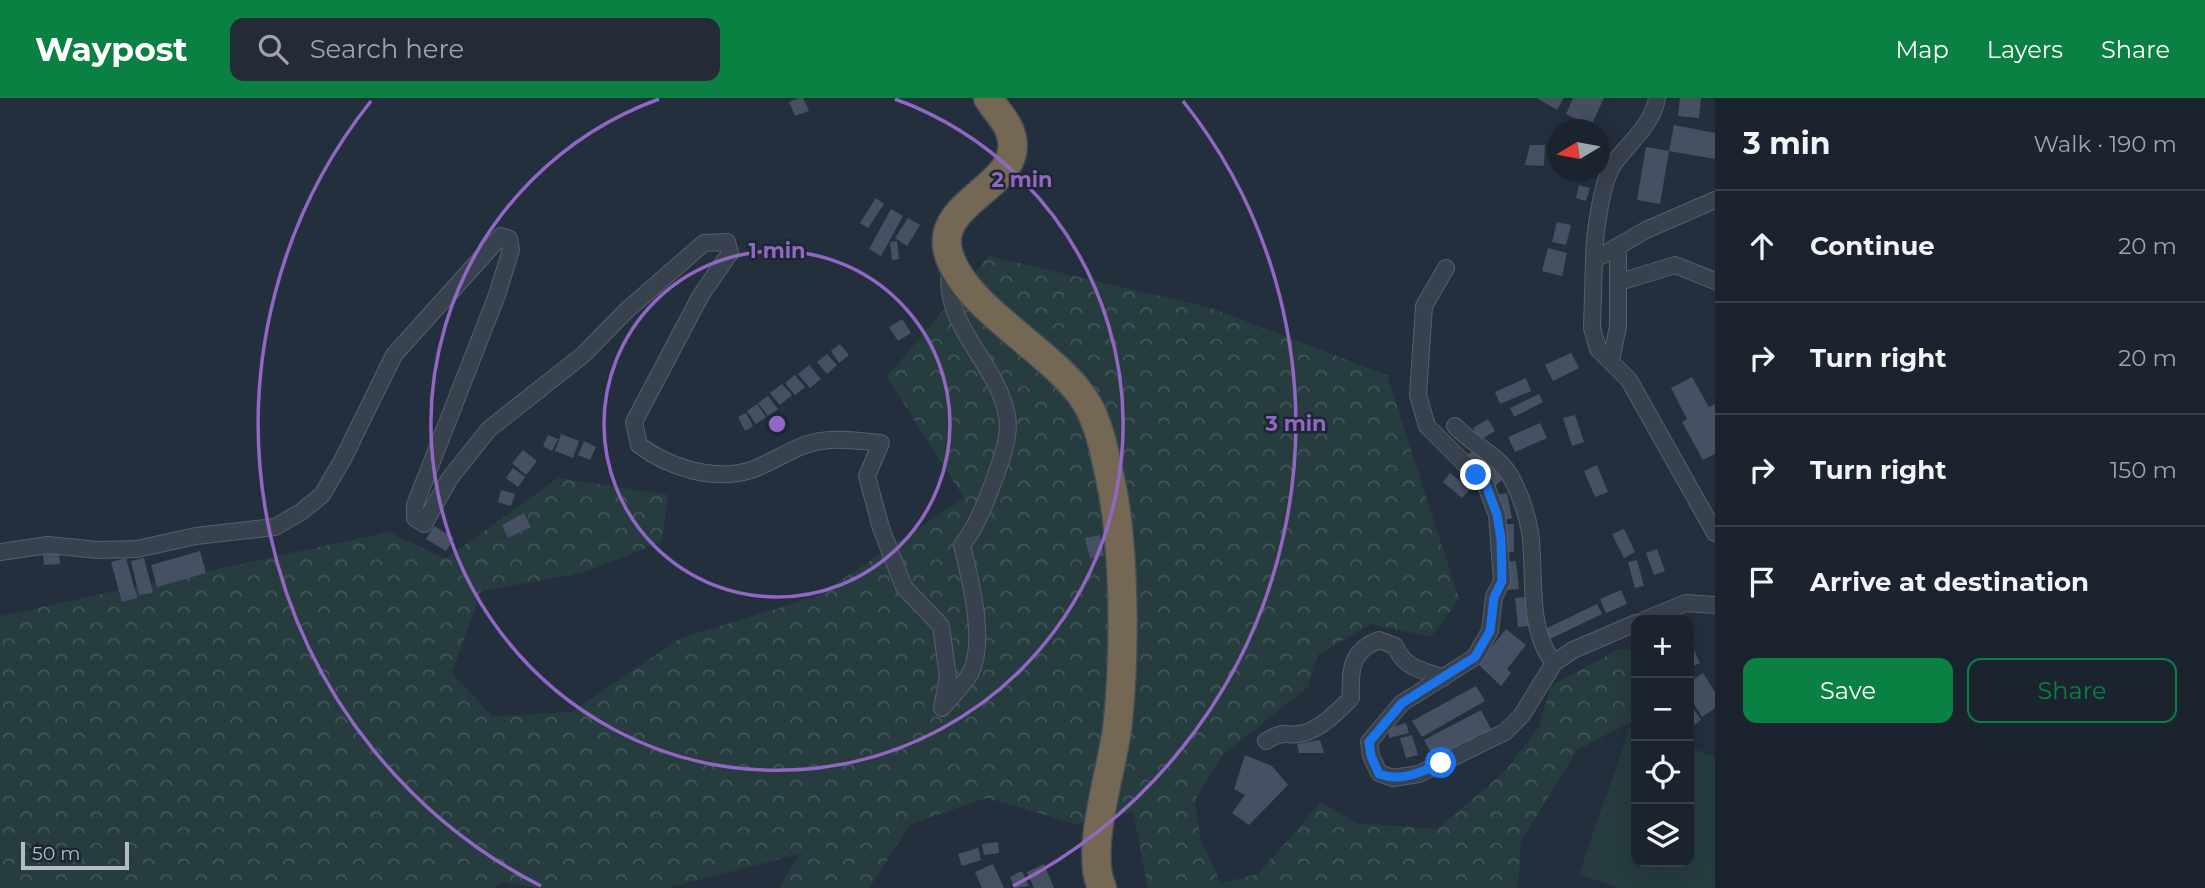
<!DOCTYPE html>
<meta charset="utf-8">
<style>
:root{--surface:#1b232e;--page:#242b36;--text:#f1f3f6;--muted:#a0a4aa;--line:#39404a;--accent:#0b8043}
body{margin:0;font-family:Montserrat,sans-serif;background:var(--page);color:var(--text)}
.controls{position:absolute;right:21px;bottom:21px;display:grid;overflow:hidden;border-radius:14px;box-shadow:0 7px 28px #0002}
.controls button{width:63px;height:63px;display:grid;place-items:center;padding:0;border:0;border-bottom:2px solid var(--line);background:var(--surface);color:var(--text);font:35px sans-serif}
.compass{position:absolute;left:1547px;top:21px;width:63px;height:63px;border-radius:50%;background:var(--surface);box-shadow:0 7px 28px #0002;rotate:260deg}
.scale{position:absolute;left:21px;bottom:18px;width:108px;box-sizing:border-box;padding-left:7px;border:4px solid #b4bcc9;border-top:0;font-size:19px;line-height:24px;white-space:nowrap;color:#b4bcc9;-webkit-text-stroke:5px #1d2633;paint-order:stroke}
.stop{position:absolute;width:21px;height:21px;margin:-16px;border:5px solid #1a73e8;border-radius:50%;background:#fff}
.stop.end{background:#1a73e8;border-color:#fff;box-shadow:0 2px 7px #0008}
.list{margin:0;padding:0;list-style:none}
h2{display:flex;justify-content:space-between;align-items:center;height:91px;margin:0;padding:0 28px;font-size:30px}
h2 small{font-size:23px;font-weight:400;color:var(--muted)}
.list li{display:grid;grid-template-columns:46px 1fr auto;gap:21px;align-items:center;box-sizing:border-box;height:112px;padding:0 28px;border-top:2px solid var(--line)}
.list b{display:block;font-size:26px;white-space:nowrap}
.list em{font-size:23px;font-style:normal;color:var(--muted)}
.actions{display:flex;gap:14px;padding:21px 28px}
.actions a{flex:1;padding:16px 0;border:2px solid var(--accent);border-radius:14px;text-align:center;font-size:24px;color:var(--accent)}
.actions .main{background:var(--accent);color:#fff}
.icon{flex:none;width:38px;height:38px;fill:none;stroke:currentColor;stroke-width:2;stroke-linecap:round;stroke-linejoin:round}
.map{position:relative;flex:none;width:1715px;height:790px;overflow:hidden}
header{display:flex;align-items:center;gap:42px;box-sizing:border-box;height:98px;padding:0 35px;background:var(--accent);color:#fff}
header strong{font-size:33px}
nav{display:flex;gap:38px;margin-inline-start:auto;font-size:24px}
.search{width:490px;height:63px;background:var(--page);display:flex;align-items:center;gap:18px;box-sizing:border-box;padding:0 24px;border-radius:14px;color:var(--muted);font-size:26px}
main{display:flex}
aside{flex:1;background:var(--surface)}
.map>svg:first-child{display:block}
.green{fill:#263c3f}
.forest{fill:url(#forest-crowns)}
.building{fill:#455162}
.lines{fill:none;stroke-linecap:round;stroke-linejoin:round}
.street-casing{stroke:#565f6c;stroke-width:18}
.highway-casing{stroke:#434c59;stroke-width:31}
.street{stroke:#38414e;stroke-width:16}
.highway{stroke:#746855;stroke-width:28}
.route{stroke:#1a73e8;stroke-width:9}
.ring{fill:none;stroke:#9266c3;stroke-width:3.5}
.centre{fill:#9266c3;stroke:#1d2633;stroke-width:3.5}
.ring-label{font-size:21px;text-anchor:middle;font-weight:bold;fill:#9266c3;stroke:#1d2633;stroke-width:5;stroke-linejoin:round;paint-order:stroke}
</style>
<header>
<strong>Waypost</strong>
<div class="search"><svg class="icon" aria-label="search" viewBox="0 0 24 24"><circle cx="10" cy="10" r="6"/><path d="M15 15l6 6"/></svg>Search here</div>
<nav><a>Map</a><a>Layers</a><a>Share</a></nav>
</header>
<main>
<div class="map">
<svg width="1715" height="790" viewBox="0 0 1715 790">
<defs>
<pattern id="forest-crowns" width="20" height="18" patternUnits="userSpaceOnUse" patternTransform="scale(1.75)"><rect width="20" height="18" fill="#263c3f"/><path d="M2 6a3 3 0 1 1 6 0M12 15a3 3 0 1 1 6 0" fill="none" stroke="#435659"/></pattern>
</defs>
<rect width="100%" height="100%" fill="#242f3e"/>
<path class="green" d="M1630,629L1636,631V764H1689V649L1715,659V790H1619L1579,776Z"/>
<path class="forest" d="M989,158L1211,210L1387,277L1459,501L1431,539L1371,526L1317,557L1308,589L1222,658L1195,702L1201,742L1221,785L1258,776L1321,704L1356,725L1438,731L1505,673L1539,629L1551,588L1619,551L1636,552L1631,585L1636,589V621L1577,652L1521,743L1518,790H1148L1133,714L1076,726L987,700L911,726L869,790H779L799,756L667,790H535L502,784L494,790H0V518L389,434L445,461L558,380L668,397L662,444L582,475L481,493L452,575L492,618L572,614L679,541L817,498L964,400L887,279Z"/>
<path class="building" d="M798,0H803L809,13L795,18L789,4Z
M1537,0H1564L1557,12Z
M1573,0H1604L1591,28L1566,16Z
M1680,0H1701L1699,20L1678,18Z
M1674,27L1715,35V61L1669,53Z
M1530,47H1545L1544,68L1525,67Z
M1646,49L1669,53L1660,106L1637,102Z
M1579,87L1590,90L1586,103L1576,100Z
M876,100L884,106L868,130L860,125Z
M891,111L903,118L881,158L869,151Z
M908,120L920,127L907,148L895,140Z
M1557,124L1571,127L1566,147L1552,144Z
M897,143L899,161L892,162L890,144Z
M1548,150L1567,155L1562,178L1542,173Z
M902,221L911,235L898,243L889,229Z
M840,246L849,257L839,265L831,253Z
M1571,255L1579,270L1553,283L1545,267Z
M827,256L837,267L827,276L817,264Z
M809,267L821,281L810,290L798,276Z
M795,277L805,289L795,297L785,285Z
M1692,279L1709,309L1715,306V356L1703,362L1682,324L1687,321L1671,290Z
M1526,280L1531,293L1500,306L1495,294Z
M782,286L792,297L780,307L770,295Z
M1539,296L1543,304L1514,319L1510,310Z
M768,298L778,311L768,318L758,305Z
M757,306L766,319L756,326L747,313Z
M746,315L753,328L745,333L738,319Z
M1575,317L1584,344L1572,348L1563,320Z
M1488,321L1495,333L1480,342L1473,330Z
M1540,325L1547,340L1515,354L1508,339Z
M561,336L579,343L573,360L555,353Z
M548,337L558,341L552,353L543,348Z
M584,343L596,349L590,362L578,357Z
M1475,350L1503,381L1493,390L1465,359Z
M523,352L537,363L526,377L512,365Z
M1597,367L1608,394L1595,399L1584,373Z
M513,370L525,379L518,389L506,380Z
M1450,375L1470,391L1462,400L1443,384Z
M501,392L515,396L511,408L498,404Z
M1507,395L1512,420L1501,423L1496,397Z
M524,415L531,429L508,440L502,427Z
M1503,426H1514V454H1503Z
M434,428L454,440L446,453L426,441Z
M1624,431L1635,454L1624,460L1612,436Z
M1100,437L1104,458L1090,460L1085,440Z
M1657,451L1665,473L1654,477L1646,455Z
M200,453L206,475L157,489L151,467Z
M59,455L60,466L44,467L43,457Z
M126,460L137,500L122,504L111,464Z
M144,460L153,495L139,497L131,463Z
M1637,462L1644,488L1635,490L1628,464Z
M1516,463L1519,491L1506,492L1503,464Z
M1621,492L1627,506L1606,515L1600,501Z
M1526,499L1529,528L1518,529L1515,500Z
M1597,506L1602,516L1546,543L1541,533Z
M1506,531L1526,547L1507,571L1511,575L1501,588L1478,566Z
M1689,541L1700,565L1689,570Z
M1703,575L1715,594V610L1702,619L1689,598V584Z
M1476,588L1485,603L1422,639L1412,623Z
M1689,604L1701,622L1689,631Z
M1481,612L1492,633L1435,662L1424,642Z
M1406,625L1409,635L1389,640L1388,630Z
M1412,637L1418,657L1406,660L1400,640Z
M1320,642L1324,655H1299L1297,646Z
M1245,657L1272,668L1288,687L1249,727L1232,715L1245,697L1234,691Z
M998,744L999,755L984,757L982,746Z
M978,750L981,762L962,768L958,756Z
M993,766L1004,790H982L975,774Z
M1044,766L1054,790H1034L1027,774Z
M1022,773L1029,788L1015,790L1010,779Z"/>
<g class="lines">
<g class="street-casing">
<path id="street" d="M1715,102L1646,132L1594,162L1592,230L1598,251L1629,282L1715,435
M1594,162C1594,140 1601,86 1613,67C1627,46 1653,27 1657,0
M1446,170L1424,208L1418,297L1427,328L1486,387L1497,417L1502,483L1494,499L1490,533L1475,559L1402,605L1369,644L1371,658L1379,675L1393,680L1419,676L1505,634L1522,617L1554,565L1573,552L1636,525
M1620,184L1675,167L1715,183
M1611,263L1618,228V148
M1455,328C1473,348 1501,357 1513,383C1521,399 1527,416 1530,434C1536,475 1526,531 1554,565
M0,454L48,447L98,452L137,451L196,438L275,429L301,414L322,397L343,361L394,257L501,138L509,141L511,152L497,197L415,407V420L424,426L450,380L489,331L583,257L626,213L704,145L727,144L730,155L701,197L634,324L639,347C668,369 714,384 751,372C774,364 797,346 821,343C841,340 861,343 881,345L867,378L881,430L904,489L941,528L948,579L942,610C951,599 963,588 970,576C987,544 970,481 962,447C977,428 984,408 993,385C1000,365 1011,339 1007,318C997,262 938,226 951,166
M1644,522L1686,505L1715,507
M1266,643C1288,630 1285,640 1304,635C1322,630 1338,613 1351,600C1350,573 1350,553 1379,542L1395,548C1405,571 1421,571 1443,580"/>
</g>
<g class="highway-casing">
<path id="highway" d="M988,0C994,10 1004,20 1009,31C1032,85 941,99 947,148C955,206 1055,253 1086,304C1099,325 1105,356 1110,380C1125,447 1125,554 1118,623C1114,669 1084,749 1102,790"/>
</g>
<use href="#street" class="street"/>
<use href="#highway" class="highway"/>
</g>
<g class="lines">
<path class="route" d="M1441,665C1420,675 1401,684 1379,676L1371,658L1369,644L1402,605L1475,559L1490,533L1494,499L1502,483L1501,441L1497,417L1486,387L1476,377"/>
</g>
<g class="ring">
<circle cx="777" cy="326" r="173"/>
<path d="M895 1A346 346 0 1 1 659 1"/>
<path d="M541 788A519 519 0 0 1 371 3M1183 3A519 519 0 0 1 1013 788"/>
</g>
<circle cx="777" cy="326" r="10" class="centre"/>
<g class="ring-label">
<text x="1022" y="89">2 min</text>
<text x="777" y="160">1 min</text>
<text x="1296" y="333">3 min</text>
</g>
</svg>
<div class="controls">
<button>+</button>
<button>−</button>
<button><svg class="icon" aria-label="locate" viewBox="0 0 24 24"><circle cx="12" cy="12" r="6"/><path d="M12 2v4M12 18v4M2 12h4M18 12h4"/></svg></button>
<button><svg class="icon" aria-label="layers" viewBox="0 0 24 24"><path d="M12 4l9 5-9 5-9-5zM3 14l9 5 9-5"/></svg></button>
</div>
<svg class="compass" viewBox="-18 -18 36 36"><path d="M0-13l5 13h-10z" fill="#e53935"/><path d="M0 13l5-13h-10z" fill="#a0a4aa"/></svg>
<div class="scale">50 m</div>
<div class="stop" style="left:1441px;top:665px"></div>
<div class="stop end" style="left:1476px;top:377px"></div>
</div>
<aside>
<h2>3 min<small>Walk · 190 m</small></h2>
<ul class="list">
<li><svg class="icon" aria-label="ahead" viewBox="0 0 24 24"><path d="M12 20V5M6 11l6-6 6 6"/></svg><div><b>Continue</b></div><em>20 m</em></li>
<li><svg class="icon" aria-label="right" viewBox="0 0 24 24"><path d="M7 20v-9h11M14 6l5 5-5 5"/></svg><div><b>Turn right</b></div><em>20 m</em></li>
<li><svg class="icon" aria-label="right" viewBox="0 0 24 24"><path d="M7 20v-9h11M14 6l5 5-5 5"/></svg><div><b>Turn right</b></div><em>150 m</em></li>
<li><svg class="icon" aria-label="arrive" viewBox="0 0 24 24"><path d="M6 21V4h12l-3 4 3 4H6"/></svg><div><b>Arrive at destination</b></div></li>
</ul>
<div class="actions"><a class="main">Save</a><a>Share</a></div>
</aside>
</main>
